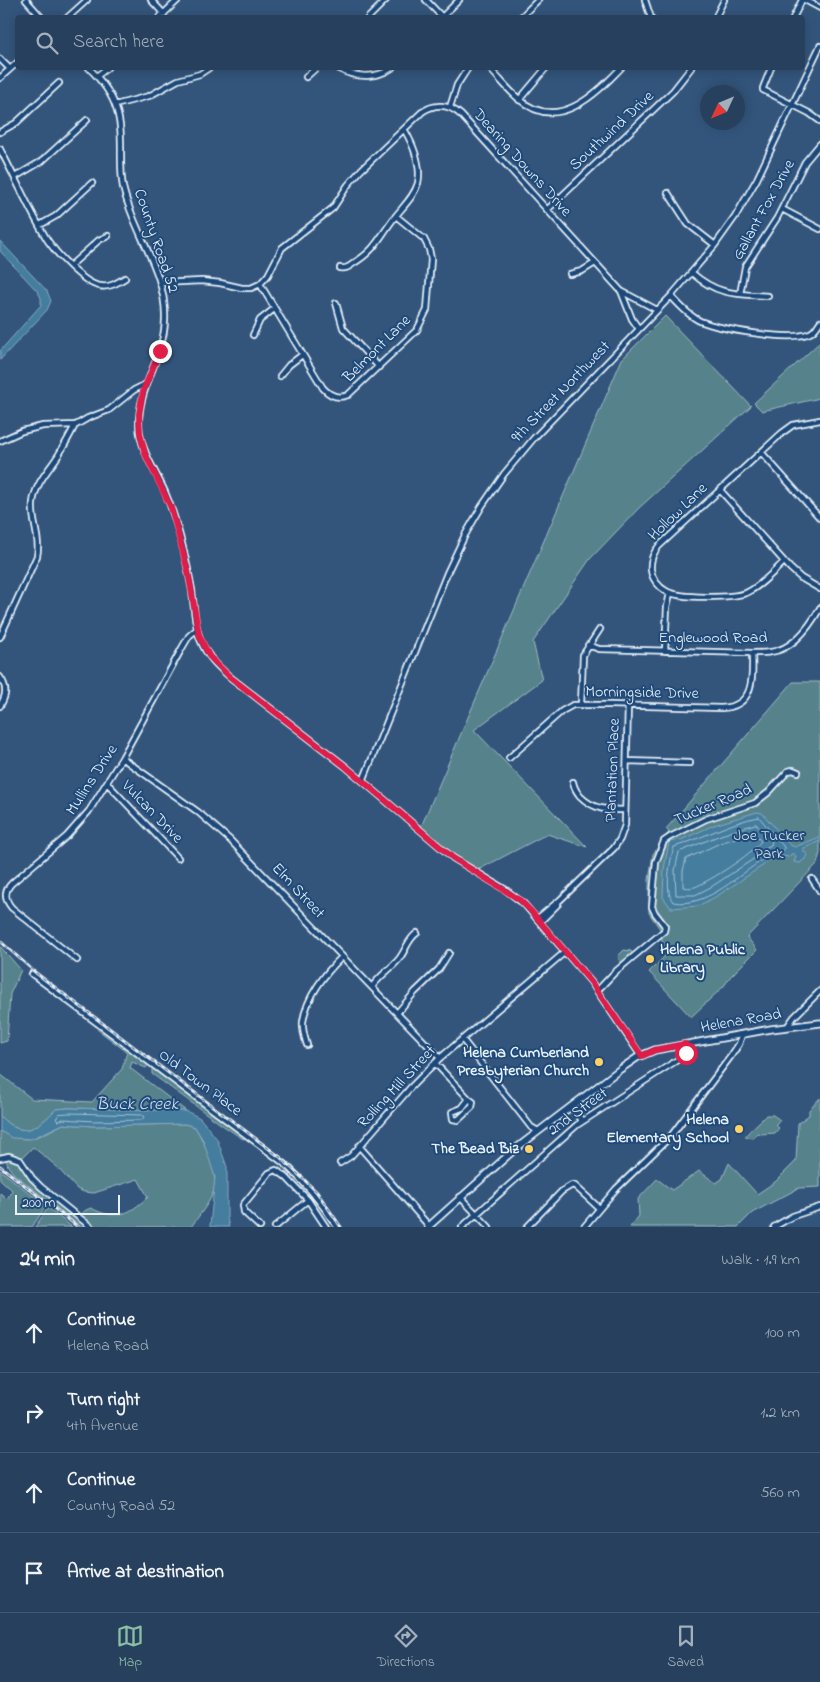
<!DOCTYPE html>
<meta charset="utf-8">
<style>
:root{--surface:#26405d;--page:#2e4763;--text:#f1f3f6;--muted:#a4afbc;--line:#425972;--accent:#8abfa5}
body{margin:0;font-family:"Indie Flower",sans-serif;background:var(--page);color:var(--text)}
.compass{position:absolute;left:700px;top:85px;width:45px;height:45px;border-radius:50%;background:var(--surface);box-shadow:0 2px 12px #0003;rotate:226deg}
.scale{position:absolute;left:15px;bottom:12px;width:105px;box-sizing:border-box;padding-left:5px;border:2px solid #e8f1f8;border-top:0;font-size:14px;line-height:18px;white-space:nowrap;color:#e8f1f8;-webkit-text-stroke:4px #1f4a7a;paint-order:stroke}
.stop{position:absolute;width:15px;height:15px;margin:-11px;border:4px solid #e11d48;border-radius:50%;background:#fff}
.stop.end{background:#e11d48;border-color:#fff;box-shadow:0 1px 5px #0008}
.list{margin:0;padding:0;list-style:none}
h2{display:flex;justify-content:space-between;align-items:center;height:65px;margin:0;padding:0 20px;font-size:21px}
h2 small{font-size:16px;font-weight:400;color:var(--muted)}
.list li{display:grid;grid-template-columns:32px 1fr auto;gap:15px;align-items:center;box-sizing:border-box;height:80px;padding:0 20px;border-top:1px solid var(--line)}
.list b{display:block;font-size:19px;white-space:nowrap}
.list p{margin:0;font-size:16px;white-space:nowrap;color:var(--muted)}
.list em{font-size:16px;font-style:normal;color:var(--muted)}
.icon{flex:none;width:28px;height:28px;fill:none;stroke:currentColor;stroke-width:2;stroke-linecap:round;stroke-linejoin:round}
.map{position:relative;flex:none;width:820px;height:1227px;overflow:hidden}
.search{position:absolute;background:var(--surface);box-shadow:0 2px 12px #0003;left:15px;right:15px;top:15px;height:55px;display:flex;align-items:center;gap:12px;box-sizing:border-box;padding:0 18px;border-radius:5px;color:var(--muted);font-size:19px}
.sheet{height:385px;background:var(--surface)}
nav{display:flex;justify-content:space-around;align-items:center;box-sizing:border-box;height:70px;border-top:1px solid var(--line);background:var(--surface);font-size:14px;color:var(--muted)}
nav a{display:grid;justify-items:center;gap:2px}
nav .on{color:var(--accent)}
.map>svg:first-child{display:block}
.green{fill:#57838b;stroke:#a0bac2}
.water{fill:#447d9e;stroke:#86abc2}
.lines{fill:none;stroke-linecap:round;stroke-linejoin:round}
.shore{stroke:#a6c3d4;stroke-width:1}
.minor-casing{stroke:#e8f1f8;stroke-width:8}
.major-casing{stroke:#e8f1f8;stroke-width:9}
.minor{stroke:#1f4a7a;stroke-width:4.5}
.major{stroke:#1f4a7a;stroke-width:5.5}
.rail-casing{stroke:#e8f1f8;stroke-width:3}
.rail{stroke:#1f4a7a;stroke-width:1;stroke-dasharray:4;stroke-linecap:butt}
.route{stroke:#e11d48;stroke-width:6}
.poi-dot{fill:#ffd166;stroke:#1f4a7a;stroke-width:2}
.labels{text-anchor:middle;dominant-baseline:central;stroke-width:4;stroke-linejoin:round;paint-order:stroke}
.street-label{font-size:16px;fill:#e8f1f8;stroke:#1f4a7a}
.park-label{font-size:16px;fill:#d2e0e8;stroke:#1f4a7a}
.poi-label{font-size:16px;font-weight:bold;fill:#e8f1f8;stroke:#1f4a7a;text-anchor:end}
.water-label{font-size:18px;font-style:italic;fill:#cfe0ea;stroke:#1f4a7a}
</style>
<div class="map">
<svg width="820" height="1227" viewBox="0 0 820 1227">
<rect width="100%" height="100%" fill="#33557c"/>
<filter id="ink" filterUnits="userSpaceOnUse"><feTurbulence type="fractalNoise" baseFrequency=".02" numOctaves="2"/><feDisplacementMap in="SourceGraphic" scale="10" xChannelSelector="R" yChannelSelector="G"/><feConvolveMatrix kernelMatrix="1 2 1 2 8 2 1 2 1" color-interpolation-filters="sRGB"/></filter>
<g filter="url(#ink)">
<path class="green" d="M665,316L751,406L639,508L590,559L533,642L542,680L474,730L587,847L547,834L476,871L454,857L420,829L622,359Z
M820,342V398L762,411L754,403Z
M793,682H820V853L817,864L747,937L757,950L730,977L724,986L691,1017L649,972L665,956L660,929L649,913V880L653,854L669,832L666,829Z
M0,946L21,970L10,994L7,1041L0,1043Z
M624,950L631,951L633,956L622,965L620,963L618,956Z
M99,1027L149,1063L146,1068L132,1062L130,1068L186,1111L69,1108L56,1109C37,1129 22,1140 0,1116V1074L32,1099L92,1102L122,1069L127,1052L97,1029Z
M152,1067L248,1137L243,1139L222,1125L152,1074Z
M820,1098V1187L799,1188L752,1213L738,1227H630L639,1216L638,1199L657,1179L672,1190L699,1171L716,1183L722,1179L729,1163L757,1194L775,1182L796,1161L798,1123L809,1115V1110Z
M766,1115H773L780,1120L776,1125L779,1128L775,1133L761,1134L757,1133L753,1138L745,1137C748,1131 761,1121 766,1115Z
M63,1124L94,1126L185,1124L195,1127C205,1143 218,1172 214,1190C211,1201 198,1217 191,1227H94L79,1216L86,1210L91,1208C116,1221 128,1215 148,1197L138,1179L94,1193L84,1192L77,1189L55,1165L33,1147L22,1158L8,1153L0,1154V1131C27,1146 38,1137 63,1124Z
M6,1159H13L19,1162L39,1188L88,1227H81L13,1173L8,1166Z
M0,1170L46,1206L32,1227H0V1193L7,1199L12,1190L0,1179Z
M48,1208L72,1227H35Z"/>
<path class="water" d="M0,241L47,291L51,301L47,310L0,360V351L41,305V298L38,292L0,251Z
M757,812L762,813L790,845L795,847L820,837V841L802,849L807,855L805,859L800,863L794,862L796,856L794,854H791L789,857C778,855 773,855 765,864L717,896L698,906L671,908L663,897L664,869L669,842L681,840L714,825Z
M69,1108L186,1111L200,1118L217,1139L227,1167V1218L229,1227H210V1226L215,1177L203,1140L195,1127L185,1124L94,1126L63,1124L31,1139L12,1138L0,1131V1116C22,1140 37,1129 56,1109Z"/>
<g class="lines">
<path class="shore" d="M759,817L784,847V850C765,852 772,854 758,863C734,879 704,908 673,902C664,890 670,861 674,847C701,839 730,822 759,817Z
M756,824L772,842L771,845L765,848L758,856L711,887L695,895H676L675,870L679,852L718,836Z
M753,833L761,841C751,855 711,880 695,887C690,888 687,888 683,887V871L686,859L720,843Z
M69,1113L142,1115L144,1117L142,1120L94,1121L63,1119L58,1121L56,1119L59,1114Z"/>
<g class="minor-casing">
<path id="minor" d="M26,0L42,18
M151,0L164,14
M426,0L443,18
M645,0L651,18
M805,0L820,8
M442,17L459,0
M67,18L87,0
M159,18L178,0
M368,18L386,0
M520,18L538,0
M715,18L724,0
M793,18L802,0
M0,59L10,69
M89,68C101,80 111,92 116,108C125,134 118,161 123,187C133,232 167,272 165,320C164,358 138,387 139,425C140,450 155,470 165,492C178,523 186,557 192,590C194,606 194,623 200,639C206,655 217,666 230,677L345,766L453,858L506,890L524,904L591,982L641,1056
M338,68C354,78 376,79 392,68
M489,68C499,78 508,90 519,99C557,133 595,95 621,68
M771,68L763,88V90L809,113L820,121
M97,76L107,68
M306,77L316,68
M0,78L18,62
M519,100L546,68
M115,105L149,96L178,80L200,74L209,68
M450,107L457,85L468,68
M0,132L16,123L59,83
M0,149C16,179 30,212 48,241C57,254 84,284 100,286C109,288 117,283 125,278
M15,177L42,161L87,120
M668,193L688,224L715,245
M782,209L820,229
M547,210L673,91L691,68
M40,225L56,216L92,183
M70,266L99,240L108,236
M340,268C346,269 349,267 354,263C375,250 378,240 392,221C400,209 414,198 418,183C422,166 413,144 404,129
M692,273C717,295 735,294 768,296
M570,274L582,271L595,263
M160,283L202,281L220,283L242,288H251L260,284L268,275L282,248L333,208L348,185L361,170L422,112C435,103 449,104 461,115L621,291L632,319L639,329
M260,284L323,388C330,396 338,399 348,395L417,330L427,310L431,259L429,249L424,239L396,216
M621,291L657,310
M740,294L745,267L777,218L805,162L820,144
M671,296C679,305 689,316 700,321C720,329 791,342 810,333C815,331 817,326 820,322
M336,303L343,328L379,367
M253,335L260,320L274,309
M280,376L289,365L302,355
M0,441L22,431L43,426L76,425L88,418L109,410L134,390L146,384
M761,452L820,518
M720,490L790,568L801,578L820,589
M784,562C773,572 760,587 746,593C732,598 679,599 666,591C659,587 652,579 651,570C650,561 653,553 659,546L782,433L793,425L820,420
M0,637L37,556C41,538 31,521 33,503C35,484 48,471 58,456C64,446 70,436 75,425
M588,645L599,649L752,653C758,653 765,653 771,652C793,649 810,626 820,608
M665,651L667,607L670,593
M0,677C8,688 6,696 0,706
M581,704L583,655L600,629
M122,758L198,812L230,840L440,1058
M509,758L562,711L573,705H610L721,708C754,707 753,679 752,653
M627,761L690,763
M363,781L447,573L465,535L482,506L504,474L534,438L671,296L715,245L735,217L757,179L820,46
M573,782C574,788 576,791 580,796C594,810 607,810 625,810
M107,783L178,858
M812,879L820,891
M537,919L560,900L614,848L620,839L625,825L628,705
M540,922L558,904
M77,960L12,908C4,899 4,891 12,883L67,836L89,811L122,758L182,648L189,636L197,629
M32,974L285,1164C306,1183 322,1203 337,1227
M372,987C379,976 391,969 399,959C406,950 408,939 417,933
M597,991L615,972L664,931L665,926L655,913L652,907L656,862L664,841L670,837L706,819L755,803L769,792L788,771L793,770L798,772
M397,1013L415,992L439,969L449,953
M787,1027L794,1017L820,991
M462,1039L531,1127L538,1131
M307,1045C305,1038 302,1030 303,1022C306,998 325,973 342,957
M435,1063L469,1099
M469,1099L473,1102L472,1107L458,1120L453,1119L452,1112L462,1108Z
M572,1106L582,1121
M359,1146L429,1226
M0,1158L9,1156L20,1160L32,1178L41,1187L91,1227
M340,1163L351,1156L411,1087L440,1058L565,952
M460,1197L489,1227
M308,1200L326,1227
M260,1227L244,1212L243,1205L269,1173L276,1170L286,1177L308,1200L275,1227
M462,1227L577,1125L685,1055L687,1051L685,1045
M527,1227L562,1191L572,1185L575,1186L599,1208
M584,1227L616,1189L671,1136L731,1056L739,1044L742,1035
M774,1227L793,1216L820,1207"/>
</g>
<g class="major-casing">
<path id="major" d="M428,1227L514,1150L619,1070L638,1057L655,1050L683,1045L771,1029L820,1023"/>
</g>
<use href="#minor" class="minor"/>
<use href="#major" class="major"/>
<g class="rail-casing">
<path id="rail" d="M0,941L36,973L280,1157L317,1192L341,1227
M0,1166L78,1227"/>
</g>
<use href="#rail" class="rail"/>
</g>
</g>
<g class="lines" filter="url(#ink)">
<path class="route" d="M160,351L143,391L139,414L140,433L145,454L171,508L188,572L199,634L209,656L230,677L345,766L453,858L520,900L531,911L591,982L642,1056L655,1050L685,1044L686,1053"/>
</g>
<g class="poi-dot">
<circle cx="650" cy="959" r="5"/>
<circle cx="599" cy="1062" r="5"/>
<circle cx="739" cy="1129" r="5"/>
<circle cx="529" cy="1149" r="5"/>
</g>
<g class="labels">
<g class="street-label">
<text transform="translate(612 131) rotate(-43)">Southwind Drive</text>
<text transform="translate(522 163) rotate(48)">Dearing Downs Drive</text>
<text transform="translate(764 210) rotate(-61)">Gallant Fox Drive</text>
<text transform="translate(156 241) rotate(71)">County Road 52</text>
<text transform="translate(377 349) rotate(-45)">Belmont Lane</text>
<text transform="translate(561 392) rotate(-46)">9th Street Northwest</text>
<text transform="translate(678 512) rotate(-44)">Hollow Lane</text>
<text x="713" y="638">Englewood Road</text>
<text transform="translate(642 693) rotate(1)">Morningside Drive</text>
<text transform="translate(613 770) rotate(-88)">Plantation Place</text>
<text transform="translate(92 780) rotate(-57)">Mullins Drive</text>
<text transform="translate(713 805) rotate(-23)">Tucker Road</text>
<text transform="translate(152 812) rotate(46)">Vulcan Drive</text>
<text transform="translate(298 891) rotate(47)">Elm Street</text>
<text transform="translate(741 1021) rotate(-10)">Helena Road</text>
<text transform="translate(200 1083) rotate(37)">Old Town Place</text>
<text transform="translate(397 1087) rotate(-47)">Rolling Mill Street</text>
<text transform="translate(578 1112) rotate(-36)">2nd Street</text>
</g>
<g class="park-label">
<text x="769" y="836">Joe Tucker<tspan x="769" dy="18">Park</tspan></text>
</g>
<g class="poi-label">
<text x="660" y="950" text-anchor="start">Helena Public<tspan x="660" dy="18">Library</tspan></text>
<text x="589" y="1053">Helena Cumberland<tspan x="589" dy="18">Presbyterian Church</tspan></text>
<text x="729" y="1120">Helena<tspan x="729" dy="18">Elementary School</tspan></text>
<text x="519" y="1149">The Bead Biz</text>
</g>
<g class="water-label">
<text x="137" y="1105">Buck Creek</text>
</g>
</g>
</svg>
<svg class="compass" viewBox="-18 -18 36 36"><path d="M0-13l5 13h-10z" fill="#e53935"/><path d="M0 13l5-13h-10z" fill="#a4afbc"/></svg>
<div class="scale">200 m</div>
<div class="stop" style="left:686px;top:1053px"></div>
<div class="stop end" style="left:160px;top:351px"></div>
<div class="search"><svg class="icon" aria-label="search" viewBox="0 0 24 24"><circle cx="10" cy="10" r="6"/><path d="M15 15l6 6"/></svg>Search here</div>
</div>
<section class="sheet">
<h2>24 min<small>Walk · 1.9 km</small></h2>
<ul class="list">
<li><svg class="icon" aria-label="ahead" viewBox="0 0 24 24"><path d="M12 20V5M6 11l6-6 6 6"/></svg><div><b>Continue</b><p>Helena Road</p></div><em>100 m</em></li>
<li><svg class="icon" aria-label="right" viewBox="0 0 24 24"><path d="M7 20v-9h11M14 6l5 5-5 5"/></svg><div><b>Turn right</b><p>4th Avenue</p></div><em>1.2 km</em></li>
<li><svg class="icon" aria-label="ahead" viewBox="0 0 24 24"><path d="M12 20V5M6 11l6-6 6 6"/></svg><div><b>Continue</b><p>County Road 52</p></div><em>560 m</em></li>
<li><svg class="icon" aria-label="arrive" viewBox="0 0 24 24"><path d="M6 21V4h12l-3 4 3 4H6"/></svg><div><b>Arrive at destination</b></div></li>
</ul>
</section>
<nav>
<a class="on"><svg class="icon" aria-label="map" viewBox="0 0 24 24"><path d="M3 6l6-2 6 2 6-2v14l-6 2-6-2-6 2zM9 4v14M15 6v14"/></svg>Map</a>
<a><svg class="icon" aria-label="directions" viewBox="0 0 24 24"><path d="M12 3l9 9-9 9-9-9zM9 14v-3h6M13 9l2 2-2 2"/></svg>Directions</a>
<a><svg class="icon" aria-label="saved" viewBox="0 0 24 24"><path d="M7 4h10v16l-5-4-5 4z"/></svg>Saved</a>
</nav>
